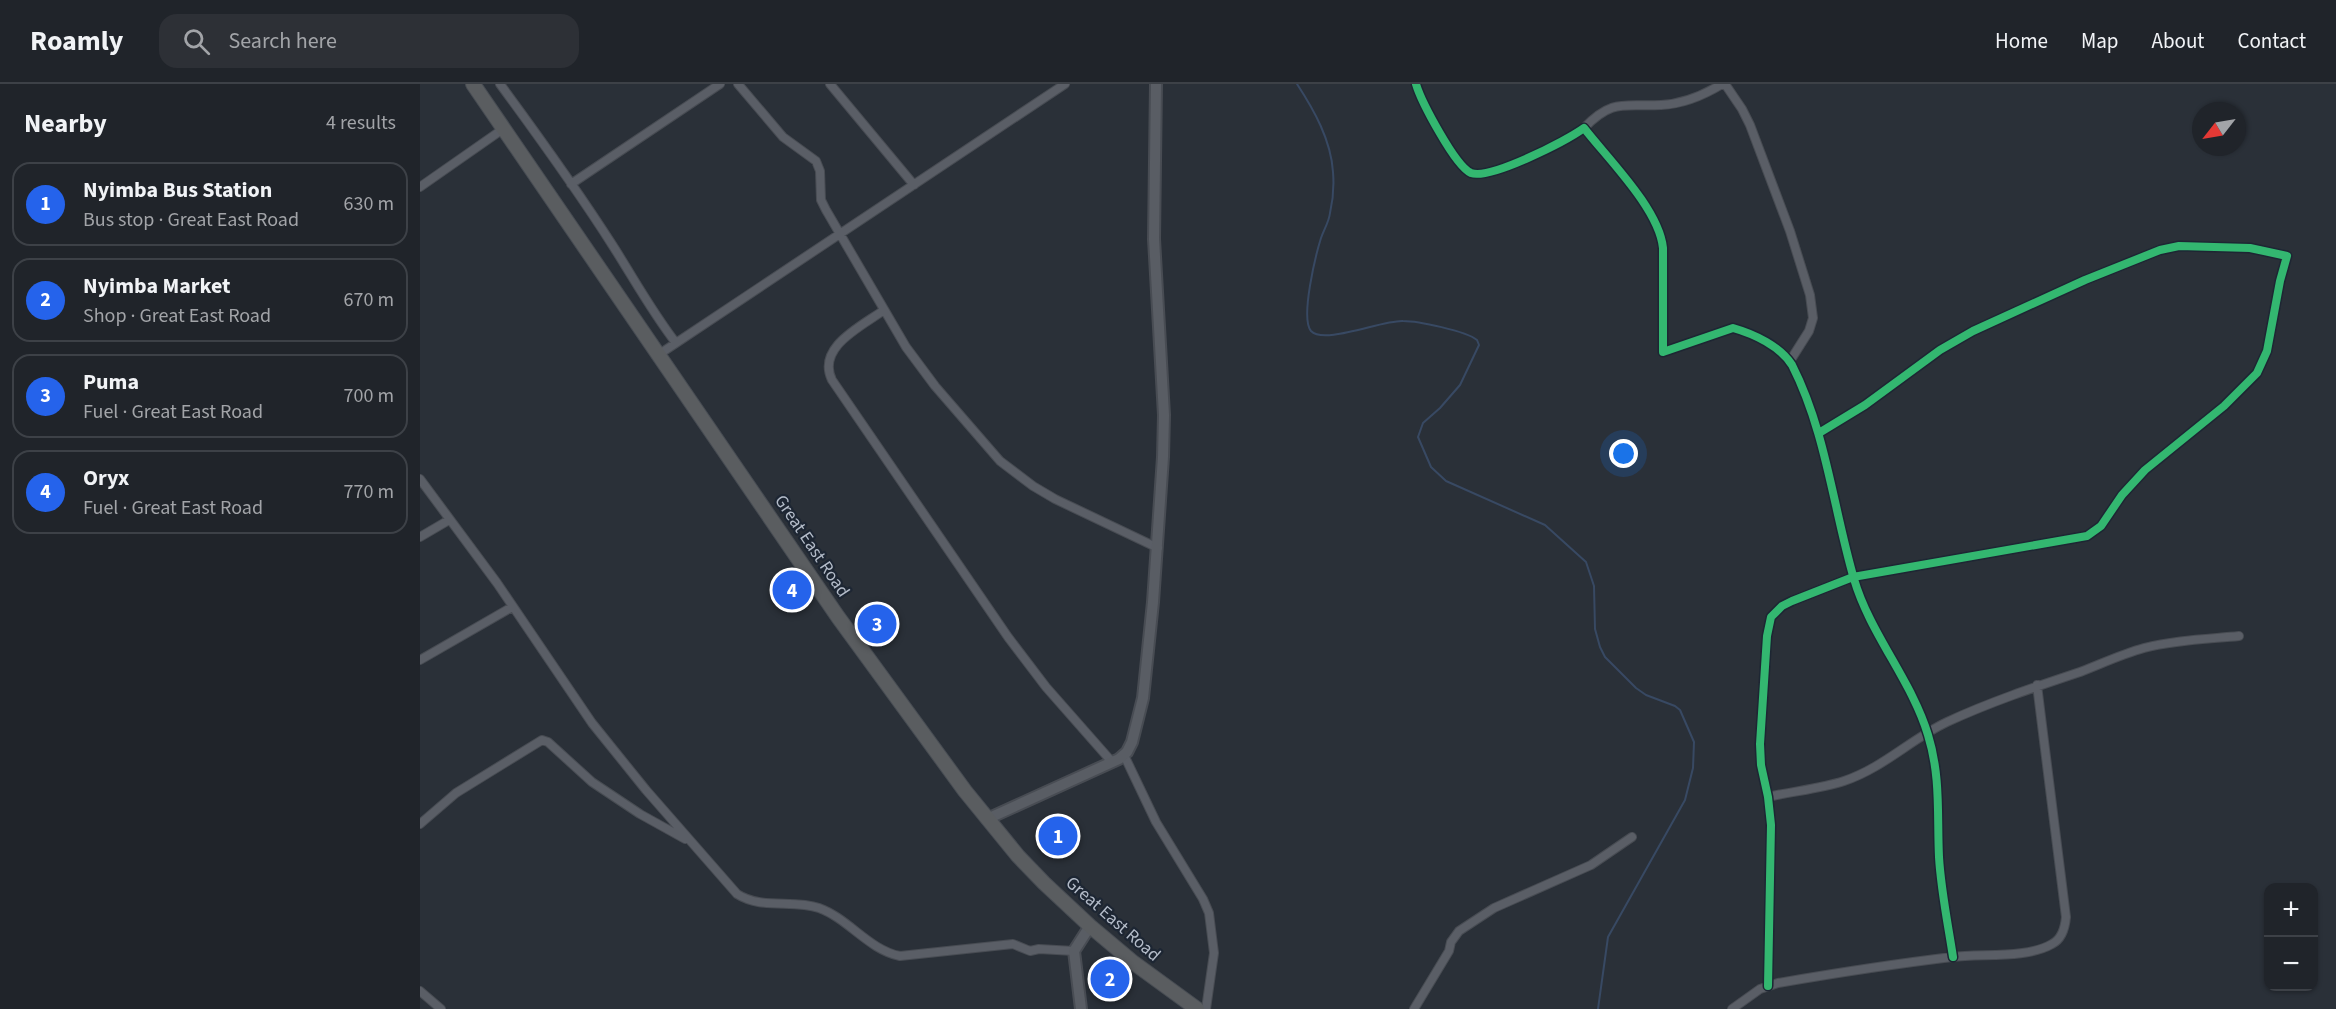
<!DOCTYPE html>
<meta charset="utf-8">
<style>
:root{--surface:#20242a;--page:#2d3036;--text:#f1f3f6;--muted:#a2a4a8;--line:#3d4147;--accent:#2563eb}
body{margin:0;font-family:"Source Sans 3",sans-serif;background:var(--page);color:var(--text)}
.controls{position:absolute;right:18px;bottom:18px;display:grid;overflow:hidden;border-radius:12px;box-shadow:0 2px 4px #0004}
.controls button{width:54px;height:54px;display:grid;place-items:center;padding:0;border:0;border-bottom:2px solid var(--line);background:var(--surface);color:var(--text);font:30px sans-serif}
.compass{position:absolute;left:1772px;top:18px;width:54px;height:54px;border-radius:50%;background:var(--surface);box-shadow:0 2px 4px #0004;rotate:239deg}
.you{position:absolute;left:1204px;top:370px;width:21px;height:21px;margin:-15px;border:4px solid #fff;border-radius:50%;background:#1a73e8;box-shadow:0 0 0 9px #1a73e833}
.badge{display:grid;place-items:center;width:39px;height:39px;border-radius:50%;background:var(--accent);color:#fff;font-size:20px;font-weight:700}
.pin{position:absolute;translate:-50% -50%;border:3px solid #fff;box-shadow:0 2px 6px #0006}
.list{margin:0;padding:0;list-style:none}
h2{display:flex;justify-content:space-between;align-items:center;height:78px;margin:0;padding:0 24px;font-size:26px}
h2 small{font-size:20px;font-weight:400;color:var(--muted)}
.list li{display:grid;grid-template-columns:39px 1fr auto;gap:18px;align-items:center;box-sizing:border-box;height:84px;margin:0 12px 12px;padding:0 12px;border:2px solid var(--line);border-radius:18px}
.list b{display:block;font-size:22px;white-space:nowrap}
.list p{margin:0;font-size:20px;white-space:nowrap;color:var(--muted)}
.list em{font-size:20px;font-style:normal;color:var(--muted)}
.icon{flex:none;width:33px;height:33px;fill:none;stroke:currentColor;stroke-width:2;stroke-linecap:round;stroke-linejoin:round}
.map{position:relative;flex:none;width:1916px;height:925px;overflow:hidden}
header{display:flex;align-items:center;gap:36px;box-sizing:border-box;height:84px;padding:0 30px;background:var(--surface);border-bottom:2px solid var(--line)}
header strong{font-size:28px}
nav{display:flex;gap:33px;margin-inline-start:auto;font-size:21px}
.search{width:420px;height:54px;background:var(--page);display:flex;align-items:center;gap:15px;box-sizing:border-box;padding:0 21px;border-radius:18px;color:var(--muted);font-size:22px}
main{display:flex}
aside{flex:1;background:var(--surface)}
.map>svg:first-child{display:block}
.lines{fill:none;stroke-linecap:round;stroke-linejoin:round}
.stream{stroke:#384963;stroke-width:2}
.street-casing{stroke:#484c53;stroke-width:10}
.secondary-casing{stroke:#484c53;stroke-width:14}
.highway-casing{stroke:#474c53;stroke-width:16}
.street{stroke:#5a5e66;stroke-width:8}
.secondary{stroke:#595d64;stroke-width:10}
.highway{stroke:#5a5d60;stroke-width:14}
.cycleway-casing{stroke:#1d2633;stroke-width:11}
.cycleway{stroke:#33b770;stroke-width:8}
.labels{text-anchor:middle;dominant-baseline:central;stroke-width:4.5;stroke-linejoin:round;paint-order:stroke}
.street-label{font-size:18px;fill:#b4bcc9;stroke:#1d2633}
</style>
<header>
<strong>Roamly</strong>
<div class="search"><svg class="icon" aria-label="search" viewBox="0 0 24 24"><circle cx="10" cy="10" r="6"/><path d="M15 15l6 6"/></svg>Search here</div>
<nav><a>Home</a><a>Map</a><a>About</a><a>Contact</a></nav>
</header>
<main>
<aside>
<h2>Nearby<small>4 results</small></h2>
<ul class="list">
<li><span class="badge">1</span><div><b>Nyimba Bus Station</b><p>Bus stop · Great East Road</p></div><em>630 m</em></li>
<li><span class="badge">2</span><div><b>Nyimba Market</b><p>Shop · Great East Road</p></div><em>670 m</em></li>
<li><span class="badge">3</span><div><b>Puma</b><p>Fuel · Great East Road</p></div><em>700 m</em></li>
<li><span class="badge">4</span><div><b>Oryx</b><p>Fuel · Great East Road</p></div><em>770 m</em></li>
</ul>
</aside>
<div class="map">
<svg width="1916" height="925" viewBox="0 0 1916 925">
<rect width="100%" height="100%" fill="#2a3038"/>
<g class="lines">
<path class="stream" d="M877,0C894,26 911,56 913,88C914,100 913,116 910,129C909,138 904,145 901,154C896,170 880,234 891,247C904,261 962,236 983,237C998,237 1046,247 1057,256L1059,261L1040,301L1020,324L1003,339L998,353L1011,383L1026,397L1125,441L1166,478L1174,502L1175,545L1180,563L1185,573L1216,604L1226,611L1255,622L1260,626L1274,658L1273,684L1265,716L1188,853L1178,925"/>
<g class="street-casing">
<path id="street" d="M80,0C119,53 158,107 193,162C214,195 232,228 256,259
M318,0L363,53L396,77L400,87L401,116L406,126L486,263L515,302L580,377L613,402L635,415L738,464
M410,0L494,101
M996,0C1001,17 1035,82 1051,89C1070,96 1146,57 1164,44C1188,75 1239,125 1243,164V268L1313,244C1334,250 1360,262 1372,281C1406,348 1413,423 1434,495C1450,550 1492,597 1508,651C1521,693 1517,731 1519,773C1521,807 1528,840 1533,873
M1305,0L1322,25L1330,41L1370,147L1390,211L1393,234L1389,247L1370,277
M1164,44C1193,14 1204,23 1241,21C1262,20 1284,11 1302,0
M151,100L300,0
M0,103L83,45
M464,226C442,242 396,263 412,296L588,553L626,603L692,678
M238,271L645,0
M0,395L77,499L172,639L226,706L317,810C342,826 373,815 399,824C429,835 449,866 480,872L593,860L610,867L619,865L654,867
M0,453L29,436
M0,576L92,523
M704,671L736,738L783,815L789,829L794,869L786,925
M1348,713C1373,707 1400,705 1424,697C1463,684 1491,655 1527,638C1570,618 1615,603 1660,588C1681,580 1702,570 1724,564C1755,556 1788,555 1819,552
M0,740L36,709L122,656L128,658L172,698L220,730L265,755
M1348,902L1351,741L1348,713L1341,681L1340,660L1347,552L1351,533L1362,522L1372,517L1433,493L1667,452L1681,442L1702,411L1725,386L1804,322L1837,289L1847,267L1860,197L1867,172L1830,164L1759,162L1740,166L1665,196L1553,247L1520,266L1445,321L1399,349
M0,907L21,925
M994,925L1029,867L1031,858L1039,847L1074,824L1171,781L1212,753
M1312,925L1340,905L1358,899C1416,889 1474,880 1532,873C1561,869 1606,875 1632,860C1642,855 1645,844 1646,833L1617,601"/>
</g>
<g class="secondary-casing">
<path id="secondary" d="M567,735L699,675L707,668L712,658L723,614L733,518L743,373L744,331L734,155L736,0
M661,925L654,867L670,842"/>
</g>
<g class="highway-casing">
<path id="highway" d="M53,0L418,533L545,707L598,772L624,799L670,842L714,879L777,925"/>
</g>
<use href="#street" class="street"/>
<use href="#secondary" class="secondary"/>
<use href="#highway" class="highway"/>
<g class="cycleway-casing">
<path id="cycleway" d="M996,0C1001,17 1035,82 1051,89C1070,96 1146,57 1164,44C1188,75 1239,125 1243,164V268L1313,244C1334,250 1360,262 1372,281C1406,348 1413,423 1434,495C1450,550 1492,597 1508,651C1521,693 1517,731 1519,773C1521,807 1528,840 1533,873
M1348,902L1351,741L1348,713L1341,681L1340,660L1347,552L1351,533L1362,522L1372,517L1433,493L1667,452L1681,442L1702,411L1725,386L1804,322L1837,289L1847,267L1860,197L1867,172L1830,164L1759,162L1740,166L1665,196L1553,247L1520,266L1445,321L1399,349"/>
</g>
<use href="#cycleway" class="cycleway"/>
</g>
<g class="labels">
<g class="street-label">
<text transform="translate(392 462) rotate(56)">Great East Road</text>
<text transform="translate(693 835) rotate(41)">Great East Road</text>
</g>
</g>
</svg>
<div class="controls">
<button>+</button>
<button>−</button>
</div>
<svg class="compass" viewBox="-18 -18 36 36"><path d="M0-13l5 13h-10z" fill="#e53935"/><path d="M0 13l5-13h-10z" fill="#a2a4a8"/></svg>
<div class="you"></div>
<div class="pin badge" style="left:638px;top:752px">1</div>
<div class="pin badge" style="left:690px;top:895px">2</div>
<div class="pin badge" style="left:457px;top:540px">3</div>
<div class="pin badge" style="left:372px;top:506px">4</div>
</div>
</main>
